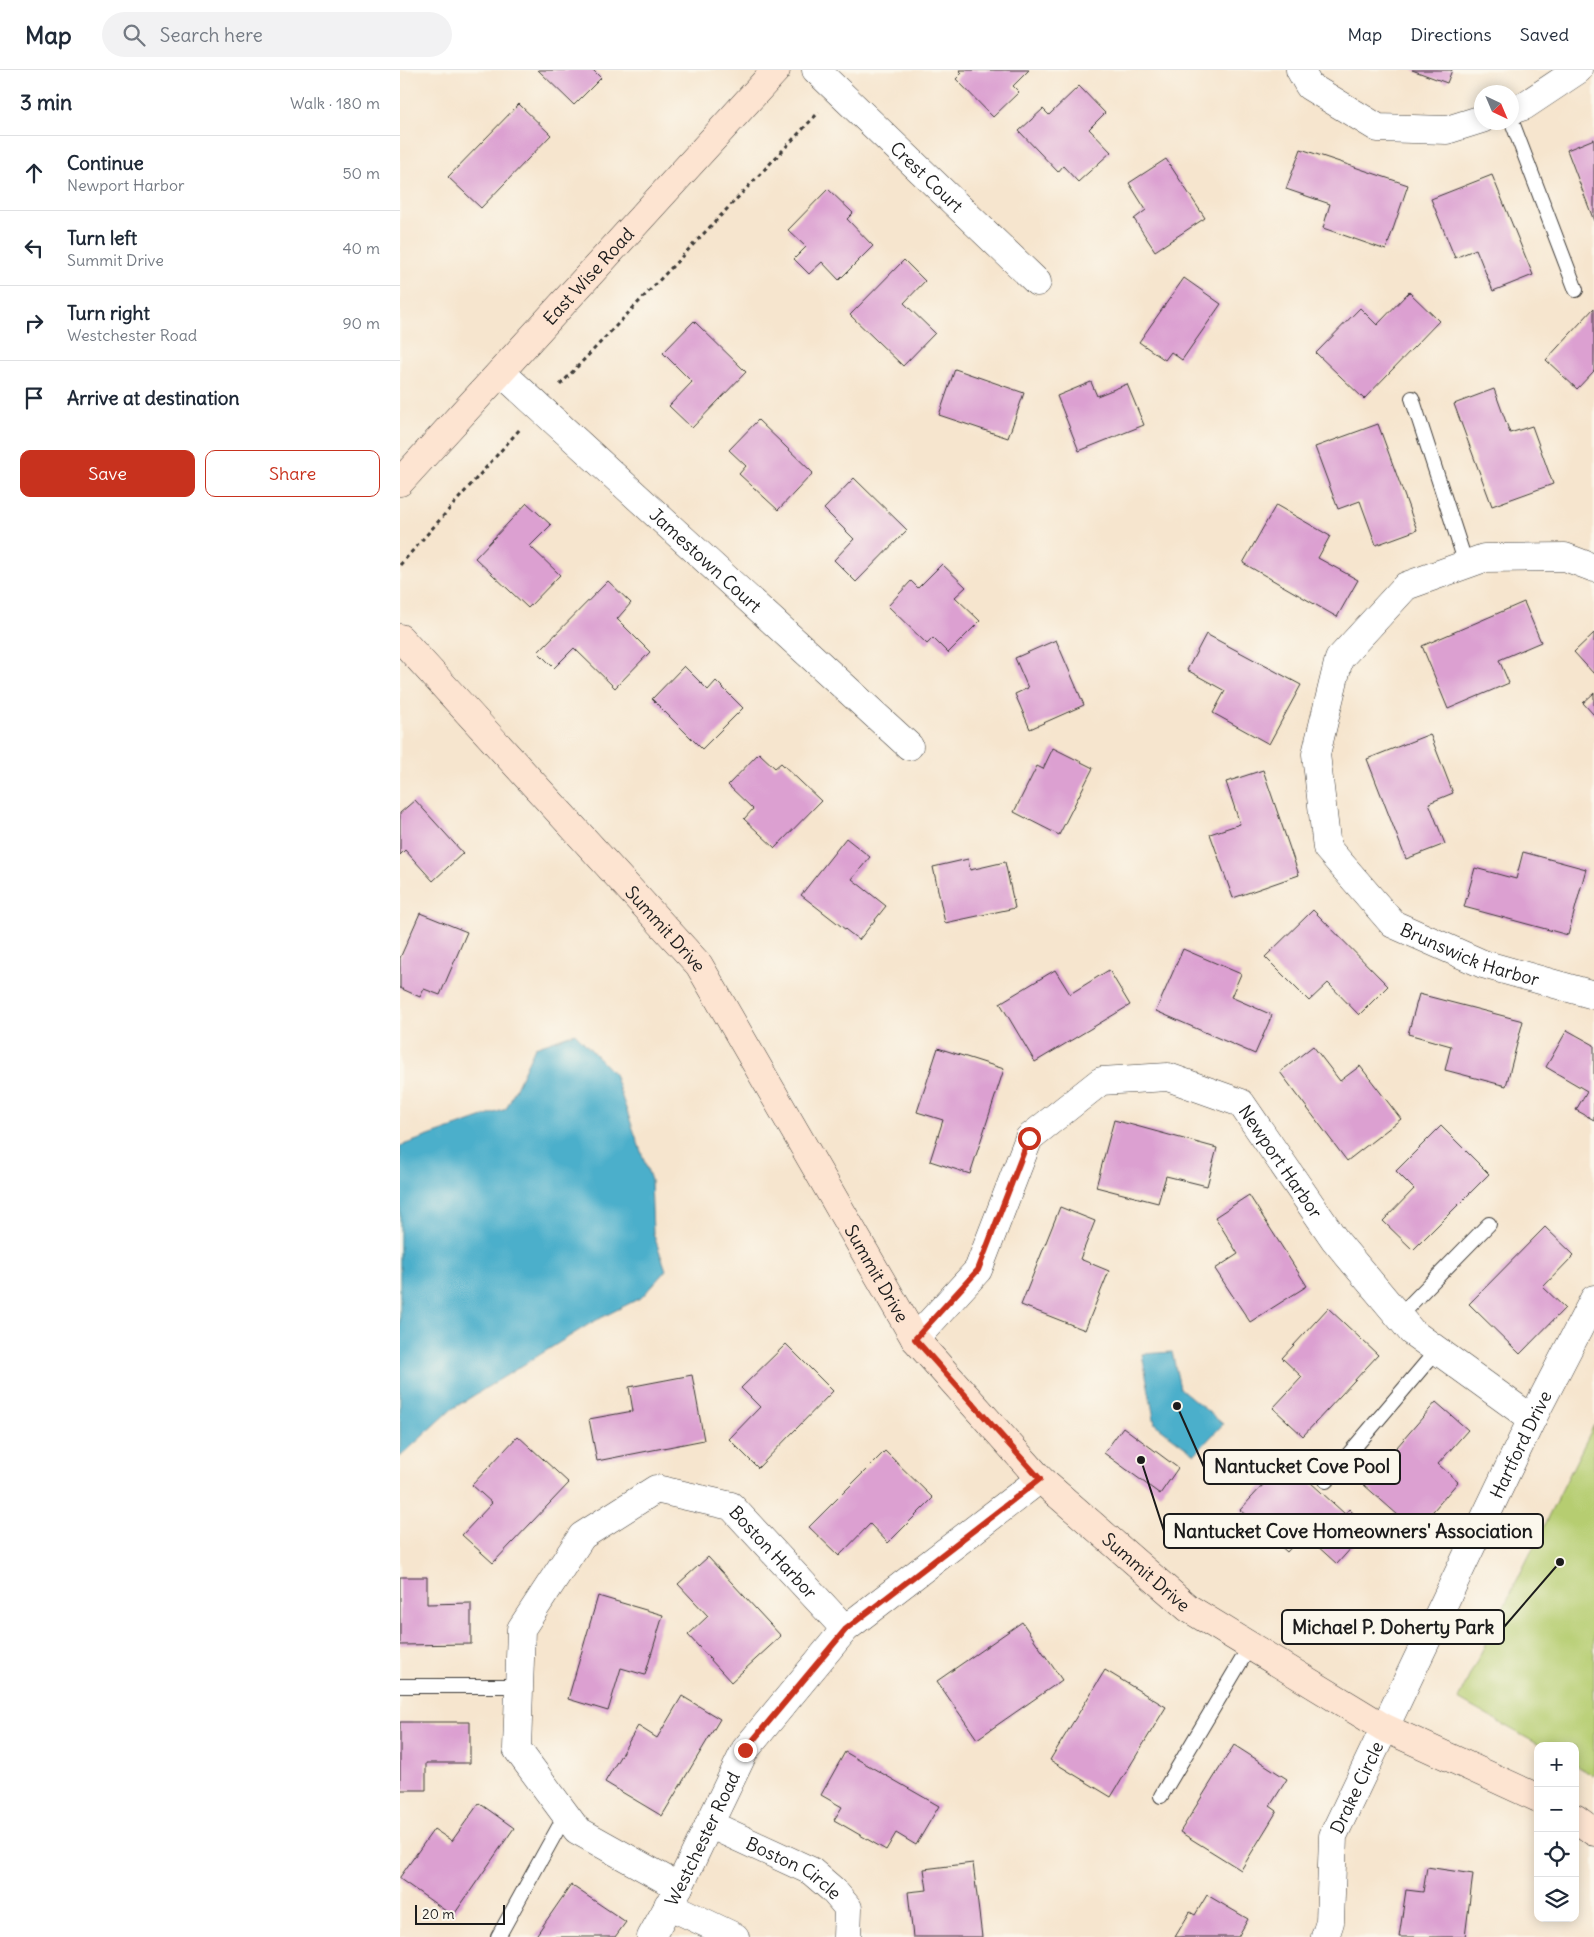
<!DOCTYPE html>
<meta charset="utf-8">
<style>
:root{--surface:#fff;--page:#f2f2f3;--text:#1f2937;--muted:#747a83;--line:#e0e1e3;--accent:#c8321e}
body{margin:0;font-family:Delius,sans-serif;background:var(--page);color:var(--text)}
.controls{position:absolute;right:15px;bottom:15px;display:grid;overflow:hidden;border-radius:10px;box-shadow:0 2px 12px #0003}
.controls button{width:45px;height:45px;display:grid;place-items:center;padding:0;border:0;border-bottom:1px solid var(--line);background:var(--surface);color:var(--text);font:25px sans-serif}
.compass{position:absolute;left:1074px;top:15px;width:45px;height:45px;border-radius:50%;background:var(--surface);box-shadow:0 2px 12px #0003;rotate:136deg}
.scale{position:absolute;left:15px;bottom:12px;width:90px;box-sizing:border-box;padding-left:5px;border:2px solid #1c1c1c;border-top:0;font-size:14px;line-height:18px;white-space:nowrap;color:#1c1c1c;-webkit-text-stroke:4px #fbf7ec;paint-order:stroke}
.stop{position:absolute;width:15px;height:15px;margin:-11px;border:4px solid #c8321e;border-radius:50%;background:#fff}
.stop.end{background:#c8321e;border-color:#fff;box-shadow:0 1px 5px #0008}
.list{margin:0;padding:0;list-style:none}
h2{display:flex;justify-content:space-between;align-items:center;height:65px;margin:0;padding:0 20px;font-size:21px}
h2 small{font-size:16px;font-weight:400;color:var(--muted)}
.list li{display:grid;grid-template-columns:32px 1fr auto;gap:15px;align-items:center;box-sizing:border-box;height:75px;padding:0 20px;border-top:1px solid var(--line)}
.list b{display:block;font-size:19px;white-space:nowrap}
.list p{margin:0;font-size:16px;white-space:nowrap;color:var(--muted)}
.list em{font-size:16px;font-style:normal;color:var(--muted)}
.actions{display:flex;gap:10px;padding:15px 20px}
.actions a{flex:1;padding:11px 0;border:1px solid var(--accent);border-radius:10px;text-align:center;font-size:18px;color:var(--accent)}
.actions .main{background:var(--accent);color:#fff}
.icon{flex:none;width:28px;height:28px;fill:none;stroke:currentColor;stroke-width:2;stroke-linecap:round;stroke-linejoin:round}
.map{position:relative;flex:none;width:1194px;height:1867px;overflow:hidden}
header{display:flex;align-items:center;gap:30px;box-sizing:border-box;height:70px;padding:0 25px;background:var(--surface);border-bottom:1px solid var(--line)}
header strong{font-size:24px}
nav{display:flex;gap:28px;margin-inline-start:auto;font-size:18px}
.search{width:350px;height:45px;background:var(--page);display:flex;align-items:center;gap:12px;box-sizing:border-box;padding:0 18px;border-radius:28px;color:var(--muted);font-size:19px}
main{display:flex}
aside{flex:1;background:var(--surface)}
.map>svg:first-child{display:block}
.green{fill:#b6cd71;stroke:#697446}
.water{fill:#4cafcb;stroke:#346674}
.building{fill:#dca0d1}
.lines{fill:none;stroke-linecap:round;stroke-linejoin:round}
.lane-casing{stroke:#3d3a37;stroke-width:16}
.street-casing{stroke:#3d3a37;stroke-width:29}
.secondary-casing{stroke:#3d3a37;stroke-width:29}
.path{stroke:#3d3a37;stroke-width:3;stroke-dasharray:4 4;stroke-linecap:butt}
.lane{stroke:#fff;stroke-width:14}
.street{stroke:#fff;stroke-width:28}
.secondary{stroke:#fde4d1;stroke-width:28}
.route{stroke:#c8321e;stroke-width:6}
.labels{text-anchor:middle;dominant-baseline:central;stroke-width:4;stroke-linejoin:round;paint-order:stroke}
.street-label{font-size:18px;fill:#1c1c1c;stroke:#fbf7ec}
.leader{fill:none;stroke:#1c1c1c;stroke-width:2}
.callout-dot{fill:#1c1c1c;stroke:#fbf7ec;stroke-width:2}
.callout{fill:#fbf7ec;stroke:#1c1c1c;stroke-width:2}
.callout-label{font-size:19px;text-anchor:middle;font-weight:bold;fill:#1c1c1c}
</style>
<header>
<strong>Map</strong>
<div class="search"><svg class="icon" aria-label="search" viewBox="0 0 24 24"><circle cx="10" cy="10" r="6"/><path d="M15 15l6 6"/></svg>Search here</div>
<nav><a>Map</a><a>Directions</a><a>Saved</a></nav>
</header>
<main>
<aside>
<h2>3 min<small>Walk · 180 m</small></h2>
<ul class="list">
<li><svg class="icon" aria-label="ahead" viewBox="0 0 24 24"><path d="M12 20V5M6 11l6-6 6 6"/></svg><div><b>Continue</b><p>Newport Harbor</p></div><em>50 m</em></li>
<li><svg class="icon" aria-label="left" viewBox="0 0 24 24"><path d="M17 20v-9H6M10 6l-5 5 5 5"/></svg><div><b>Turn left</b><p>Summit Drive</p></div><em>40 m</em></li>
<li><svg class="icon" aria-label="right" viewBox="0 0 24 24"><path d="M7 20v-9h11M14 6l5 5-5 5"/></svg><div><b>Turn right</b><p>Westchester Road</p></div><em>90 m</em></li>
<li><svg class="icon" aria-label="arrive" viewBox="0 0 24 24"><path d="M6 21V4h12l-3 4 3 4H6"/></svg><div><b>Arrive at destination</b></div></li>
</ul>
<div class="actions"><a class="main">Save</a><a>Share</a></div>
</aside>
<div class="map">
<svg width="1194" height="1867" viewBox="0 0 1194 1867">
<rect width="100%" height="100%" fill="#fbf7ec"/>
<filter id="ink" filterUnits="userSpaceOnUse"><feTurbulence type="fractalNoise" baseFrequency=".02" numOctaves="2"/><feDisplacementMap in="SourceGraphic" scale="10" xChannelSelector="R" yChannelSelector="G"/><feConvolveMatrix kernelMatrix="1 2 1 2 8 2 1 2 1" color-interpolation-filters="sRGB"/></filter>
<filter id="wash" filterUnits="userSpaceOnUse"><feTurbulence type="fractalNoise" baseFrequency=".0096" numOctaves="4" result="noise"/><feDisplacementMap in="SourceGraphic" scale="20" xChannelSelector="R" yChannelSelector="G"/><feGaussianBlur stdDeviation="1.12" result="paint"/><feColorMatrix in="noise" values="0 0 0 0 0 0 0 0 0 0 0 0 0 0 0 0 0 1.4 0 .05"/><feComposite in="paint" operator="in"/></filter>
<g filter="url(#wash)">
<rect width="100%" height="100%" fill="#f6e5ce"/>
<path class="green" d="M1194,1355V1706L1175,1695V1676H1141L1058,1629Z"/>
<path class="water" d="M175,963L214,1004L251,1110L253,1163L266,1200L242,1227L191,1253L52,1339L0,1387V1076L106,1039L135,977Z
M772,1282L780,1318L823,1354L795,1384L755,1354L742,1284Z"/>
<g id="blocks">
<path class="building" d="M138,0H193L201,8L174,35Z
M559,0H629L613,16L619,22L593,47L556,9L562,3Z
M1012,0H1052L1047,13Z
M679,16L705,43L689,59L711,82L678,112L663,96L658,102L619,61L643,39L649,45Z
M119,34L151,65L81,138L48,107Z
M1194,69V151L1167,80Z
M901,79L1008,115L986,180L923,158L930,134L886,119Z
M766,89L805,148L755,181L734,149L746,140L729,113Z
M1092,105L1133,205L1093,221L1076,179L1055,188L1031,129Z
M428,119L453,143L447,149L473,176L439,210L422,192L409,204L394,189L406,177L388,160Z
M504,190L525,211L504,233L535,263L503,296L450,245Z
M784,208L821,234L782,290L771,282L765,290L739,272Z
M1009,222L1039,251L964,329L916,283L960,238L977,255Z
M1194,238V301L1177,319L1146,290Z
M294,251L346,302L292,358L269,336L292,312L263,283Z
M555,299L624,323L608,368L539,345Z
M691,312L697,326L727,314L744,355L679,381L657,326Z
M1094,319L1110,363L1132,356L1153,414L1092,436L1054,334Z
M358,350L413,403L378,440L339,404L346,396L329,380Z
M978,354L1017,460L976,475L960,431L938,439L915,377Z
M454,408L507,460L456,512L434,490L454,469L424,439Z
M127,433L151,455L130,476L160,505L128,538L75,488Z
M876,435L930,466L918,488L958,510L937,547L843,493Z
M542,494L566,517L555,527L580,551L548,583L533,568L527,574L488,536L511,511L518,518Z
M208,511L231,533L217,549L250,582L215,618L174,578L154,598L138,582Z
M1124,532L1141,572L1099,590L1109,613L1048,639L1022,576Z
M1194,563V604L1174,582Z
M806,564L901,615L869,674L813,643L825,621L787,600Z
M656,570L684,635L630,659L615,624L628,618L615,588Z
M284,596L308,620L316,611L343,638L302,679L252,629Z
M1194,623V645L1183,633Z
M1030,664L1053,723L1029,733L1045,774L1006,789L967,689Z
M653,678L693,698L659,765L614,742L637,696L643,699Z
M359,683L375,698L381,693L421,731L375,778L344,749L353,739L328,715Z
M863,700L899,805L833,828L810,764L840,754L826,712Z
M15,730L63,783L33,811L5,780L0,785V743Z
M446,768L470,787L452,809L486,836L459,870L401,825Z
M1123,782L1186,799L1168,865L1064,837L1075,798L1116,809Z
M568,789L570,800L605,792L615,838L545,853L533,797Z
M913,840L988,916L959,945L928,913L909,931L865,887Z
M20,843L67,862L40,925L24,919L20,927L0,918V888Z
M783,879L841,904L831,927L872,945L855,984L756,941Z
M655,900L670,924L709,900L730,935L635,992L600,933Z
M1019,924L1123,951L1106,1016L1045,1000L1051,976L1008,964Z
M1167,960L1194,975V1050L1176,1040L1187,1021L1146,997Z
M913,976L940,1011L960,996L1001,1049L947,1091L880,1002Z
M538,978L604,999L570,1104L530,1091L543,1050L517,1042Z
M714,1050L817,1078L807,1116L766,1106L758,1133L696,1117Z
M1041,1056L1089,1104L1013,1180L983,1151L1014,1119L996,1101Z
M849,1125L907,1216L850,1252L815,1199L838,1184L815,1147Z
M660,1137L695,1151L680,1189L709,1201L685,1260L621,1235Z
M1145,1157L1174,1185L1143,1217L1165,1238L1120,1284L1069,1234Z
M928,1238L978,1285L903,1366L873,1338L902,1307L882,1288Z
M386,1274L433,1321L358,1398L329,1369L360,1337L341,1318Z
M292,1305L304,1370L197,1391L189,1349L233,1341L229,1317Z
M1036,1332L1068,1360L1038,1394L1058,1412L1016,1461L964,1415Z
M723,1357L778,1398L760,1424L704,1383Z
M118,1366L169,1413L93,1493L62,1465L92,1433L72,1415Z
M485,1381L533,1428L488,1473L470,1454L439,1486L409,1457Z
M886,1390L945,1444L949,1439L969,1458L937,1494L915,1474L917,1473L905,1462L887,1482L840,1440Z
M308,1487L381,1566L331,1612L288,1565L308,1546L278,1514Z
M0,1507H27V1534L71,1533V1574L0,1575Z
M198,1526L263,1545L245,1605L221,1598L208,1641L168,1629Z
M622,1552L662,1610L577,1669L537,1611Z
M705,1600L766,1637L711,1727L650,1690Z
M282,1626L320,1649L262,1746L205,1712L238,1656L257,1668Z
M0,1652H70V1693H26V1720H0Z
M834,1675L887,1709L870,1736L877,1741L841,1800L780,1762Z
M445,1682L539,1736L516,1775L496,1763L486,1780L434,1750L442,1737L421,1725Z
M79,1733L114,1758L53,1846L0,1809V1807L34,1759L52,1771Z
M573,1793L582,1867H513L508,1822L527,1820L524,1799Z
M1027,1797L1073,1804L1065,1867H999L1006,1820L1023,1822Z
M171,1815L226,1852L215,1867H135Z
M807,1825L848,1849L838,1867H775L790,1842L795,1845Z"/>
</g>
</g>
<g filter="url(#ink)">
<use href="#blocks" fill-opacity="0" stroke="#3d3a37" stroke-width="1"/>
<g class="lines">
<g class="lane-casing">
<path id="lane" d="M1112,52L1176,220
M1012,328L1066,494
M999,1246L1089,1154
M926,1411L1037,1280
M0,1616H119
M761,1726L850,1576
M98,1867L166,1744"/>
</g>
<g class="street-casing">
<g id="street">
<path id="s1" d="M416,0L637,212"/>
<path d="M900,0L909,16L978,58L1047,60L1082,49"/>
<path d="M1112,40L1124,36L1178,0"/>
<path id="s2" d="M101,302L509,676"/>
<path id="s3" d="M1194,498L1165,487L1084,488L1006,516L939,589L916,684L927,778L993,854L1083,894L1194,925"/>
<path id="s4" d="M515,1269L578,1200L629,1068L701,1011L768,1007L841,1033L935,1170L1012,1262L1132,1349"/>
<path id="s5" d="M309,1754L411,1801L433,1820L448,1838L447,1867"/>
<path id="s6" d="M279,1817L177,1760L117,1679L121,1559L182,1466L256,1419L331,1436L445,1559"/>
<path d="M268,1835L335,1867"/>
<path id="s7" d="M251,1867L279,1817L345,1680L445,1559L640,1409"/>
<path id="s8" d="M925,1867L930,1852L933,1766L1132,1349L1194,1229"/>
</g>
</g>
<g class="secondary-casing">
<g id="secondary">
<path id="s9" d="M0,412L376,0"/>
<path id="s10" d="M0,568L299,895L515,1269L640,1409L788,1538L983,1657L1138,1728"/>
<path d="M1175,1748L1194,1762"/>
</g>
</g>
<path class="path" d="M160,315L419,42
M0,495L120,359"/>
<use href="#lane" class="lane"/>
<use href="#street" class="street"/>
<use href="#secondary" class="secondary"/>
</g>
</g>
<g class="lines" filter="url(#ink)">
<path class="route" d="M345,1680L446,1559L640,1409L515,1269L578,1200L629,1068"/>
</g>
<g class="labels">
<g class="street-label">
<text stroke="none"><textPath href="#s1" startOffset="154">Crest Court</textPath></text>
<text stroke="none"><textPath href="#s9" startOffset="279">East Wise Road</textPath></text>
<text stroke="none"><textPath href="#s2" startOffset="278">Jamestown Court</textPath></text>
<text stroke="none"><textPath href="#s10" startOffset="394">Summit Drive</textPath></text>
<text stroke="none"><textPath href="#s3" startOffset="670">Brunswick Harbor</textPath></text>
<text stroke="none"><textPath href="#s4" startOffset="542">Newport Harbor</textPath></text>
<text stroke="none"><textPath href="#s10" startOffset="799">Summit Drive</textPath></text>
<text stroke="none"><textPath href="#s8" startOffset="536">Hartford Drive</textPath></text>
<text stroke="none"><textPath href="#s6" startOffset="676">Boston Harbor</textPath></text>
<text stroke="none"><textPath href="#s10" startOffset="1204">Summit Drive</textPath></text>
<text stroke="none"><textPath href="#s8" startOffset="156">Drake Circle</textPath></text>
<text stroke="none"><textPath href="#s7" startOffset="111">Westchester Road</textPath></text>
<text stroke="none"><textPath href="#s5" startOffset="96">Boston Circle</textPath></text>
</g>
</g>
<path class="leader" d="M777 1336L804 1397M741 1390L764 1461M1160 1492L1104 1557"/>
<g class="callout-dot">
<circle cx="777" cy="1336" r="5"/>
<circle cx="741" cy="1390" r="5"/>
<circle cx="1160" cy="1492" r="5"/>
</g>
<g class="callout">
<rect x="804" y="1380" width="196" height="34" rx="5"/>
<rect x="764" y="1444" width="379" height="34" rx="5"/>
<rect x="882" y="1540" width="222" height="34" rx="5"/>
</g>
<g class="callout-label">
<text x="902" y="1403">Nantucket Cove Pool</text>
<text x="953" y="1468">Nantucket Cove Homeowners' Association</text>
<text x="993" y="1564">Michael P. Doherty Park</text>
</g>
</svg>
<div class="controls">
<button>+</button>
<button>−</button>
<button><svg class="icon" aria-label="locate" viewBox="0 0 24 24"><circle cx="12" cy="12" r="6"/><path d="M12 2v4M12 18v4M2 12h4M18 12h4"/></svg></button>
<button><svg class="icon" aria-label="layers" viewBox="0 0 24 24"><path d="M12 4l9 5-9 5-9-5zM3 14l9 5 9-5"/></svg></button>
</div>
<svg class="compass" viewBox="-18 -18 36 36"><path d="M0-13l5 13h-10z" fill="#e53935"/><path d="M0 13l5-13h-10z" fill="#747a83"/></svg>
<div class="scale">20 m</div>
<div class="stop" style="left:629px;top:1068px"></div>
<div class="stop end" style="left:345px;top:1680px"></div>
</div>
</main>
